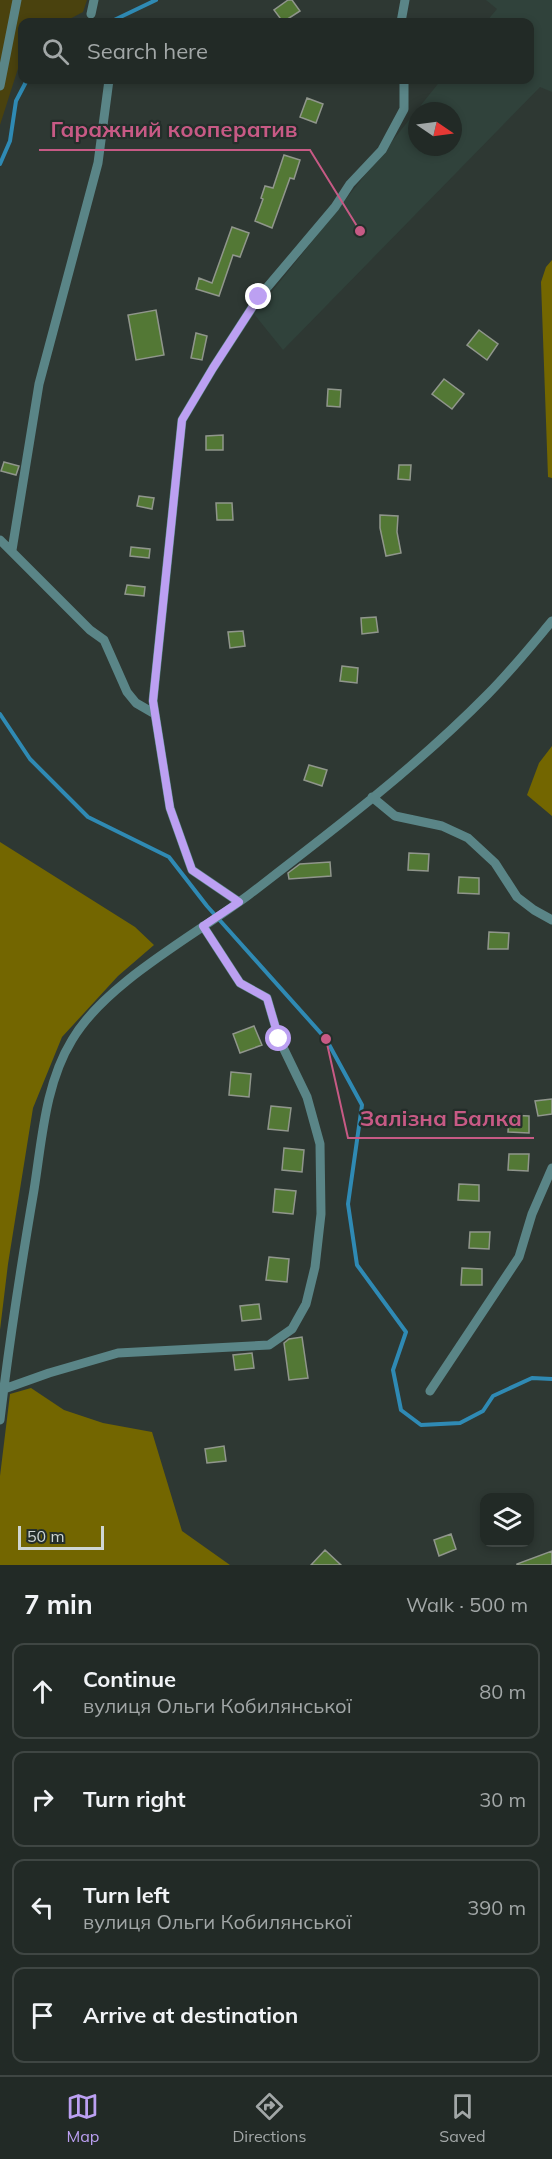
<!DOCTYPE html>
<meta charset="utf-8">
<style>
:root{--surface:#222a26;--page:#2e3632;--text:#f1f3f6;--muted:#a2a7a7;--line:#3f4643;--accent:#bca0f2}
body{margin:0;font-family:Mulish,sans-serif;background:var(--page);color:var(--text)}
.controls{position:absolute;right:18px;bottom:18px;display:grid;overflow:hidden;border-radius:12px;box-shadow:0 3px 9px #0003}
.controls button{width:54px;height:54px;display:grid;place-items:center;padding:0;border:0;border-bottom:2px solid var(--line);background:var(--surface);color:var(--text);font:30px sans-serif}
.compass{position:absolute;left:408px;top:102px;width:54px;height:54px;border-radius:50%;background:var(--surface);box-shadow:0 3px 9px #0003;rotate:103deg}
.scale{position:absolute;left:18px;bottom:15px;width:86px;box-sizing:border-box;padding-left:6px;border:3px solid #cfd6d3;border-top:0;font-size:16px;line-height:21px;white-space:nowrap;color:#cfd6d3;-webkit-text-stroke:4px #242e2a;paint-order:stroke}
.stop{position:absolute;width:18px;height:18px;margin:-14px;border:4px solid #bca0f2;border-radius:50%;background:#fff}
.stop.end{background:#bca0f2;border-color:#fff;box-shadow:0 2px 6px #0008}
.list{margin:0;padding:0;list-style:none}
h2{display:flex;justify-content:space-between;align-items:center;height:78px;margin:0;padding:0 24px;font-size:26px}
h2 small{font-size:20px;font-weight:400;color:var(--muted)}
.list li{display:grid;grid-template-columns:39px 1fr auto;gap:18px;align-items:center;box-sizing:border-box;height:96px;margin:0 12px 12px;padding:0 12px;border:2px solid var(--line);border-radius:12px}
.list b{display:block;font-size:22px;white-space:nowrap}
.list p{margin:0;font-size:20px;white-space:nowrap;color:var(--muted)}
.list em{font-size:20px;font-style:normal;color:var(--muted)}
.icon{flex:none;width:33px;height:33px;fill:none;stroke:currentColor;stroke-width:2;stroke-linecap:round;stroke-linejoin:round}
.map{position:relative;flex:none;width:552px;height:1565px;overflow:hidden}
.search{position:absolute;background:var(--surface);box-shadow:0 3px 9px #0003;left:18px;right:18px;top:18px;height:66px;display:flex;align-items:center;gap:15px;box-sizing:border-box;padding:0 21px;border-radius:12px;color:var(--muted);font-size:22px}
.sheet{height:510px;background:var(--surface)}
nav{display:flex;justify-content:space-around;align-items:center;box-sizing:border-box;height:84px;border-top:2px solid var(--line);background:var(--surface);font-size:16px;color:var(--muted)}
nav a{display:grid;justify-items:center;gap:3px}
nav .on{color:var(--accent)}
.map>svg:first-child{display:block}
.built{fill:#30423b;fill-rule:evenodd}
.green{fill:#4a420e}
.forest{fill:#736600}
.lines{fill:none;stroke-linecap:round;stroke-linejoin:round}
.stream{stroke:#2f8ab4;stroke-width:4}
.building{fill:#537835;stroke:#90968c;stroke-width:1.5}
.minor{stroke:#5a8587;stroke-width:9}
.route{stroke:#bca0f2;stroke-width:8}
.leader{fill:none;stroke:#c75a85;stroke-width:2}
.callout-dot{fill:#c75a85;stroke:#242e2a;stroke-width:2}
.callout-label{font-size:22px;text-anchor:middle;font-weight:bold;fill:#c75a85;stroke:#242e2a;stroke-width:4.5;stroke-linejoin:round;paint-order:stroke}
</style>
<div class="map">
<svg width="552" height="1565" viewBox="0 0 552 1565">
<rect width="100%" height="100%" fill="#2e3833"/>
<path class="built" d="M486,0H552V92L540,87L283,350L254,314L441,80H530V22H486L497,9ZM417,111H453V147H417Z"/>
<path class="green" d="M0,0H87L83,12L64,22H22V56L0,125Z"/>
<path class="forest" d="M552,260V478L548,477L541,282L546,267Z
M552,746V816L527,795L539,763Z
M0,842L135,927L154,945L118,976L62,1037L33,1108L8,1264L0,1330Z
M31,1388L64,1410L103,1423L152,1432L182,1531L230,1565H0V1476L10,1394Z"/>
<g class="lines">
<path class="stream" d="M110,22L156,0
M0,164L10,141L16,101L27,80
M0,714L30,759L88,817L169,857L207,906L326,1039L362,1105L348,1204L357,1265L406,1332L393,1370L401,1410L421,1425L460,1423L483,1411L493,1396L532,1378L552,1379"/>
</g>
<path class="building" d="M288,0H292L300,11L283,22L274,10Z
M307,98L323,104L316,123L300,117Z
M284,155L300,160L294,179L290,178L272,228L255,221L263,199L261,198L265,186L273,188Z
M232,227L249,233L240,257L233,255L219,296L196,289L199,278L212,283Z
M156,310L164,355L136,360L128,315Z
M479,330L498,344L487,360L467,345Z
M196,333L207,336L202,360L191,358Z
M444,379L464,394L452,409L432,394Z
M328,389L341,390L340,407L327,406Z
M223,435V450H206V436Z
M4,462L19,466L16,475L1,471Z
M399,465H411L410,480L398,479Z
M139,496L154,498L152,509L137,506Z
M216,503H232L233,520H217Z
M380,515L398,516L397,532L401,553L386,556L380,528Z
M131,547L150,549L149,558L130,556Z
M127,585L145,587L144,596L125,594Z
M376,617L378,632L362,634L361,618Z
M243,631L245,646L230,648L228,632Z
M342,666L358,668L357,683L340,681Z
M309,765L327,770L322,786L304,780Z
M409,853L429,854L428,871L408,870Z
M330,862L331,876L289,879L288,873L300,864Z
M459,877L479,878V894L458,893Z
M489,932L509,933L508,949H488Z
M254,1026L262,1045L240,1053L233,1034Z
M231,1072L251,1074L249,1097L229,1095Z
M552,1099V1114L538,1116L535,1101Z
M271,1106L291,1108L288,1131L268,1129Z
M509,1115L529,1116V1133L508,1132Z
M284,1148L304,1150L302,1172L282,1170Z
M509,1154H529L528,1171L508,1170Z
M459,1184L479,1185V1201L458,1200Z
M275,1189L296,1191L293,1214L273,1212Z
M470,1232H490L489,1249L469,1248Z
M269,1257L289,1259L287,1282L266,1280Z
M462,1268L482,1269V1285H461Z
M259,1304L261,1319L242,1321L240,1306Z
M302,1337L308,1378L289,1380L284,1343L289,1339Z
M252,1353L254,1368L235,1370L233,1355Z
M224,1446L226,1461L207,1463L205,1449Z
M451,1534L456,1549L439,1556L434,1540Z
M325,1550L341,1565H311Z
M552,1551V1565H517V1564Z"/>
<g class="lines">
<path class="minor" d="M91,14L94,0
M401,22L405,0
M0,86L17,0
M0,540L90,630L104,640L127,692L136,703L155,714
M12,550L39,384L98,163L109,80
M372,797L395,816L442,826L468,838L495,863L517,897L534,910L552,920
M239,902L192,870L170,808L153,701L182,420L213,368L259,297L335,207L350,184L382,150L404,109V80
M4,1389L49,1373L118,1353L269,1345L292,1329L306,1304L315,1267L321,1214L320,1144L307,1097L279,1039L267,998L240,983L203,926
M430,1391L519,1257L532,1214L552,1168
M0,1420C9,1343 21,1266 34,1190C42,1140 45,1084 72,1040C106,982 196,935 250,894C332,831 415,768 487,695C510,672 531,646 552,621"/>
</g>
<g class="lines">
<path class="route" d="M259,297L213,368L182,420L153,701L170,808L192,870L239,902L203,926L240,983L267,998L279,1039"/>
</g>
<path class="leader" d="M360 231L310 150H39M326 1039L348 1138H534"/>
<g class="callout-dot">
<circle cx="360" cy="231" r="6"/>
<circle cx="326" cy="1039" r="6"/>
</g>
<g class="callout-label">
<text x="174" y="137">Гаражний кооператив</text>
<text x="441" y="1126">Залізна Балка</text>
</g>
</svg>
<div class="controls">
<button><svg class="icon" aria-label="layers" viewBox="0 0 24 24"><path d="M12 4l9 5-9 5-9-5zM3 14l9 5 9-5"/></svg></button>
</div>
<svg class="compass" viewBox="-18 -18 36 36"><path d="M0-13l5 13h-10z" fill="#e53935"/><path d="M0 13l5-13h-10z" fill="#a2a7a7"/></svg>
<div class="scale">50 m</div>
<div class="stop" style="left:279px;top:1039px"></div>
<div class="stop end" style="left:259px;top:297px"></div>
<div class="search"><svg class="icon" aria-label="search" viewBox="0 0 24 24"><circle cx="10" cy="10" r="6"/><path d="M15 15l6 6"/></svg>Search here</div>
</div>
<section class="sheet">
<h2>7 min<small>Walk · 500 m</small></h2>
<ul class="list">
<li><svg class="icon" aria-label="ahead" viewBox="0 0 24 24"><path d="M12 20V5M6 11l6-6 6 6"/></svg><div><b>Continue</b><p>вулиця Ольги Кобилянської</p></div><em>80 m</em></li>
<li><svg class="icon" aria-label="right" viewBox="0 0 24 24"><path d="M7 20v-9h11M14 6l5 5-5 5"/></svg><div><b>Turn right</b></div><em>30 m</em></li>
<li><svg class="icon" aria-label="left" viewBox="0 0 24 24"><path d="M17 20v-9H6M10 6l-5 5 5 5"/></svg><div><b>Turn left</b><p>вулиця Ольги Кобилянської</p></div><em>390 m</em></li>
<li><svg class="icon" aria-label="arrive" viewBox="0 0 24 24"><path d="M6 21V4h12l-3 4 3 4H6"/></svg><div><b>Arrive at destination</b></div></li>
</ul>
</section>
<nav>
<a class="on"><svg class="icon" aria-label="map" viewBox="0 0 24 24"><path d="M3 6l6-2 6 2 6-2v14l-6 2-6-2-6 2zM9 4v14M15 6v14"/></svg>Map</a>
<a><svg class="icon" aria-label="directions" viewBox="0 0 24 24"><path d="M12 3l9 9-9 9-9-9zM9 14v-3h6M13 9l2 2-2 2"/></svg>Directions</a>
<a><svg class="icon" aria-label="saved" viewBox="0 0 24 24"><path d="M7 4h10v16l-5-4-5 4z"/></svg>Saved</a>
</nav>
